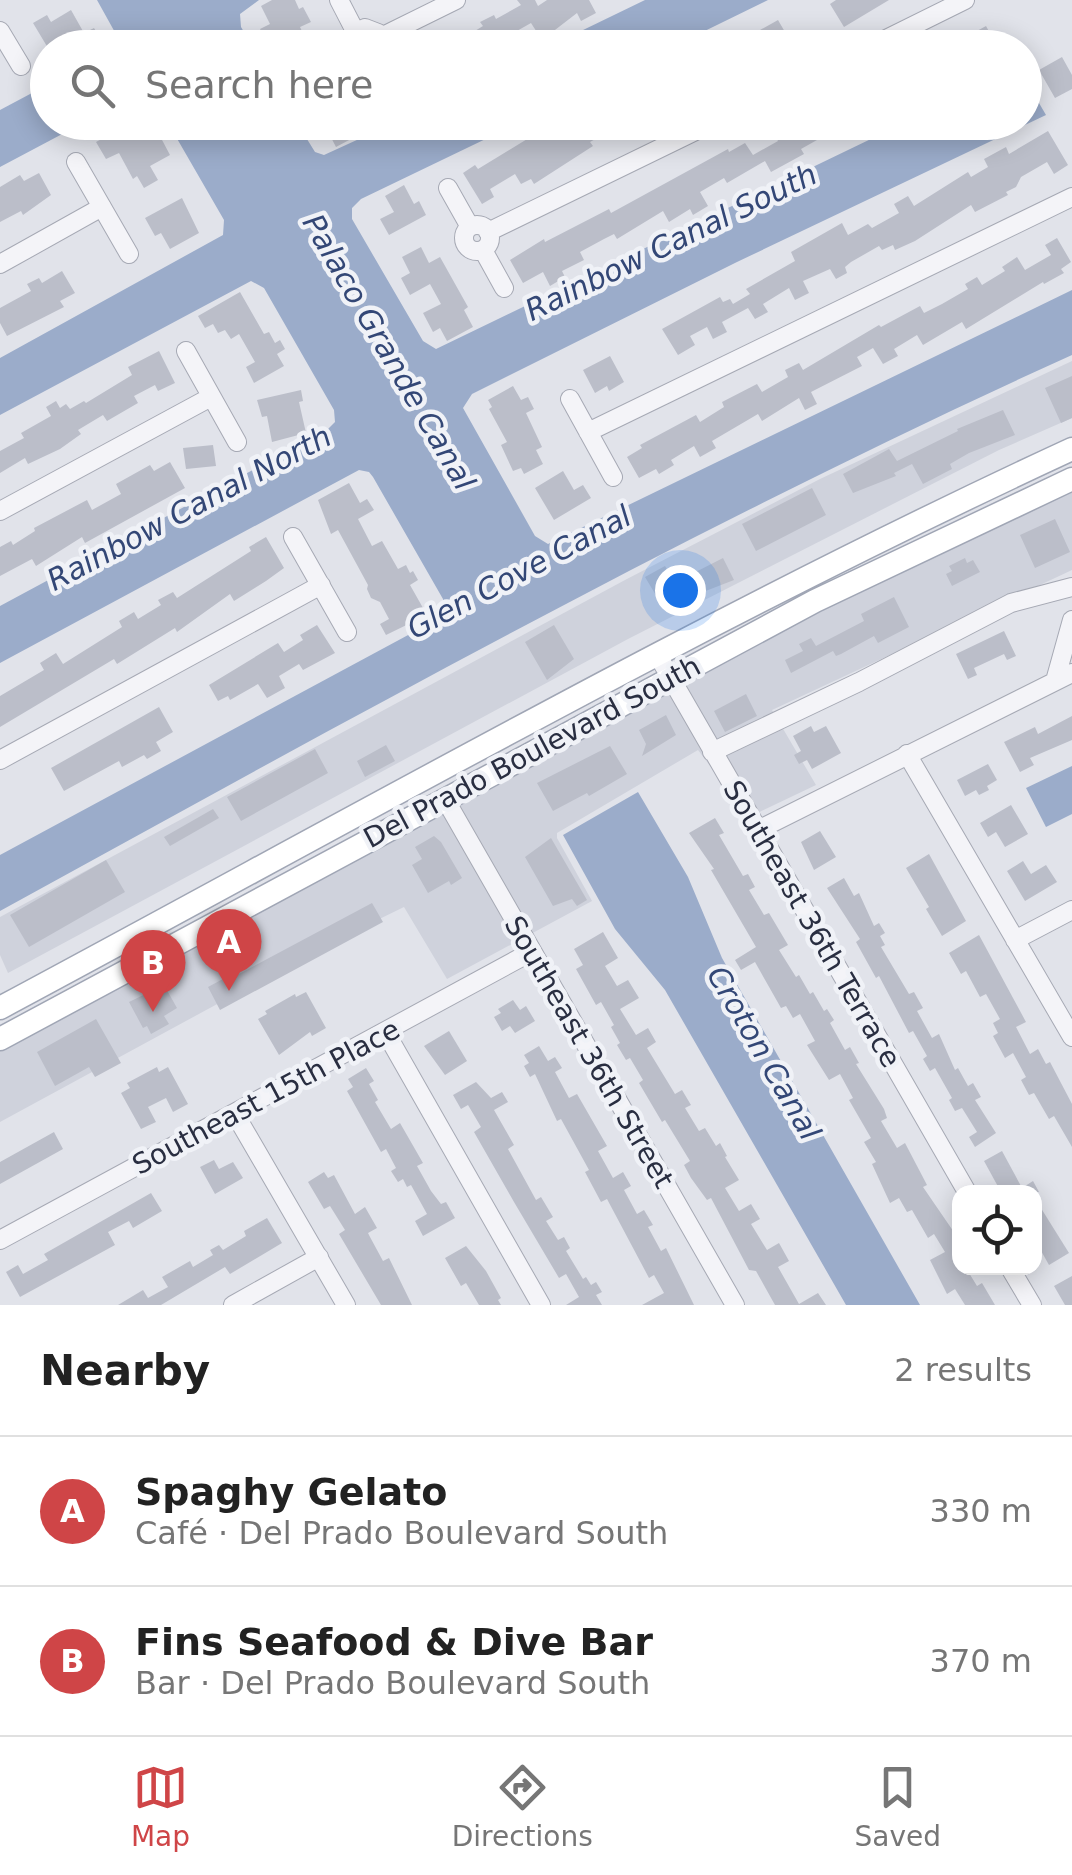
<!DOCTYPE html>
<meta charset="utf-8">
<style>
:root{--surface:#fff;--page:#f6f6f6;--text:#222;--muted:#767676;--line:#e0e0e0;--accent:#cf4547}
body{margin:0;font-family:"DejaVu Sans",sans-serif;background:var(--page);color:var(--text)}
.controls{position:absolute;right:30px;bottom:30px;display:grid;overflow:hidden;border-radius:20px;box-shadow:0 5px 25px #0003}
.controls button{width:90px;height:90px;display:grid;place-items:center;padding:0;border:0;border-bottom:2px solid var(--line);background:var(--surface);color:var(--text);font:50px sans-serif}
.you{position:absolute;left:680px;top:590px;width:35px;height:35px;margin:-25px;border:8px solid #fff;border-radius:50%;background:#1a73e8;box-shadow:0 0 0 15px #1a73e833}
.badge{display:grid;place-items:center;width:65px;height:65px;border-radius:50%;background:var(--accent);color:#fff;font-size:32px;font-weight:700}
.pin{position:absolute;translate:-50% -82px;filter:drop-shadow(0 2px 5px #0008)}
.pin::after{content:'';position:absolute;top:52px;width:35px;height:30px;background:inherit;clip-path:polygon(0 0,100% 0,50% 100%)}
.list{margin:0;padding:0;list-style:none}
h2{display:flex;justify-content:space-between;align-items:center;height:130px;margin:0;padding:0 40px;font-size:42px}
h2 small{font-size:32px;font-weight:400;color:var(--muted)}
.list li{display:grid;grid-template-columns:65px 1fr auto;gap:30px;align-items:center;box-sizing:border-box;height:150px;padding:0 40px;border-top:2px solid var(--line)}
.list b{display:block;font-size:38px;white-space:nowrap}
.list p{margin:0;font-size:32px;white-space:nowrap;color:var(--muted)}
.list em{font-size:32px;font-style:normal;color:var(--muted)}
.icon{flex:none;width:55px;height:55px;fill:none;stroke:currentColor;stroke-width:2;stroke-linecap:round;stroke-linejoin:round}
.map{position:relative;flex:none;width:1072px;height:1305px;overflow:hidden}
.search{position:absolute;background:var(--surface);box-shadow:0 5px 25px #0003;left:30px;right:30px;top:30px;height:110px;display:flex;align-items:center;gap:25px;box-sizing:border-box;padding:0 35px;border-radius:55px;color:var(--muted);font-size:38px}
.sheet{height:430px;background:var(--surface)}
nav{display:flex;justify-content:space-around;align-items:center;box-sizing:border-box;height:140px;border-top:2px solid var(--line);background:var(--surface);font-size:28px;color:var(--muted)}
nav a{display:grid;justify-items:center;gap:5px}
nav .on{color:var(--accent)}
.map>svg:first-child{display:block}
.built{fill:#cfd2dc}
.water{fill:#9bacca}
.building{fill:#bbbec9}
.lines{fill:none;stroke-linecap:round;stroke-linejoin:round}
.minor-casing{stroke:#a6a9b4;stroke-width:20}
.major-casing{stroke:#a0a6b5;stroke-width:25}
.minor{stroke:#f4f4f8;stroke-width:18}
.major{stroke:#fff;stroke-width:22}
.labels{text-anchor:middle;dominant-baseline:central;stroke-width:9;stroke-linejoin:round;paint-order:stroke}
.street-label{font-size:28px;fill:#292e41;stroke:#f0f2f7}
.water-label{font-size:30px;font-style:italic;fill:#334776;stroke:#f0f2f7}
</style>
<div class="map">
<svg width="1072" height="1305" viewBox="0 0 1072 1305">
<rect width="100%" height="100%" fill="#e1e3ea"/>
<path class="built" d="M1072,361V418L999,450L628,639L8,973L0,955V917L625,580L820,479Z
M1072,486V570L772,710L816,785L749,817L698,750L557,833V838L592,901L447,979L404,907L324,946L0,1122V1047L672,683Z"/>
<path class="water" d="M97,0H259L240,14L241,27L253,47H114L117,36Z
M645,0H768L672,47H548Z
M1025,79L1046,115L737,262L472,394L463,408L535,536L548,544L1072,290V355C705,521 353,717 0,911V855L436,620L444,611L443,599L373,477L369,472L359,470L0,663V606L327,430L335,422L334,410L264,288L251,281L0,415V358L223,235L224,220L168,123H297L315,152L324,155L394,123H519L361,199L352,208V219L423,341L436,349L904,123L1024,122Z
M47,85L48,122L83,123L0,167V110Z
M1072,766V814L1046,827L1026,788Z
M638,792L688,877L722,958L920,1305H846L665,990L615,929L563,835Z"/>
<path class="building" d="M272,0H295L299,9L303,7L311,22L300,27L310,48H270L260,29L270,24L261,6Z
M517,0H535L538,6L547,0H589L596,13L581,21L577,13L542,40L531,23L506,37L512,48H434L453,36L457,42L483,26L480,22L494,15L496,19L521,5Z
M836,0H889L844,27L830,4Z
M71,10L84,33L94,28L99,36L80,48H48L33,23L47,15L51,22Z
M778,20L792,44L786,48H728Z
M986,26L998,48H946Z
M1062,57L1072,75V89L1055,98L1039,70Z
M100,122H137L142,131L149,126L157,140L161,138L170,155L150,166L158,180L144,188L137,176L133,179L119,153L106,159L96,142L107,136Z
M323,122H383L336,147Z
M555,122L560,130L573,122H640L620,134L617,127L590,142L593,146L534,184L531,179L521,184L515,174L490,189L494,197L482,204L463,173L475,165L478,169Z
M783,122H849L801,149L804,154L771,172L765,161L727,183L724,178L700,192L708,206L693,215L690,209L669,222L663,211L617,239L614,234L604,239L580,252L584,260L562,271L565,277L550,286L543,272L523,283L510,260L544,239L545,242L609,209L611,213L728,149L729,152L745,143L753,155L778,141L771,129Z
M1048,131L1068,165L1054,174L1047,162L1021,177L1016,187L1006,192L1008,195L975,212L971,205L915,241L895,250L893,245L882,250L879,246L851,262L845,267L847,273L836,279L830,269L803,281L809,293L795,300L789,288L763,304L768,312L755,319L748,308L722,322L727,332L713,339L707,327L690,336L695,345L678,355L662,329L720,297L723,302L730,299L733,304L750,294L746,289L795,261L791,252L842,223L848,235L868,224L872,228L899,213L894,204L908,196L914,206L968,172L971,177L988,167L984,159L1006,147L1009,154Z
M39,173L51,195L23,215L21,211L0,222V187L20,175L24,181Z
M404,185L414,204L419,201L426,215L389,235L380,219L394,212L385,196Z
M182,198L199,233L170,249L161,233L155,236L145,218Z
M1057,238L1071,262L1061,269L1064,273L1044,284L1043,282L966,329L962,322L923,345L917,335L894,349L898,356L883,364L873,348L857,357L862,366L811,392L817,404L805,410L799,398L762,421L758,414L712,441L716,448L700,457L694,446L671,460L674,465L659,474L656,469L639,478L627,457L642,448L640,445L696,415L700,422L724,407L722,402L757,384L762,392L788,377L785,370L799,363L803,370L879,325L881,327L920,306L924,313L942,304L968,289L965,284L977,277L982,285L1005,271L1002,267L1017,257L1025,270L1051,255L1045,245Z
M421,247L429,263L440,257L468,307L464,310L473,327L447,341L440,328L433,332L423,313L441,304L430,284L410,295L401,278L410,273L402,257Z
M62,271L75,293L60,301L64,307L7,336L0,323V308L31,291L27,284L39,278L42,283Z
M240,292L264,334L269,332L275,343L280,340L285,349L277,354L284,366L254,383L246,367L255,362L239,334L231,339L225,330L218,333L213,324L205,328L198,316Z
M159,351L175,383L158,391L155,385L134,396L138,403L107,421L103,415L78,430L81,434L60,449L28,464L25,458L0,473V451L24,438L21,433L51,416L46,407L56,401L60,408L66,404L70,409L84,401L86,403L132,375L128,367Z
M610,356L624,382L609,391L607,386L595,393L583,370Z
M1072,376V418L1061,423L1045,388Z
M513,386L521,400L528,397L534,409L526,413L542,447L536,450L543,464L524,474L521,468L513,471L501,445L507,442L489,409L492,407L488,400Z
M301,390L303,401L299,402L306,433L272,442L267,416L262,417L257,400Z
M1003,410L1015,435L969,453L950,464L952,469L923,484L912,464L894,473L896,476L853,493L843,474L889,449L897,461L958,431L957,429Z
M213,445L216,466L186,469L183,448Z
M170,462L185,488L85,543L82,537L36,566L32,559L0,576V547L11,541L13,545L35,531L34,528L87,500L92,510L121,494L116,484L150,465L154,471Z
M563,471L574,490L583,485L591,498L554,520L535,488Z
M349,483L360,503L367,499L374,510L358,519L372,546L382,541L398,569L406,565L410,573L413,571L418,580L410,585L427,615L386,635L380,624L389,619L380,602L371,598L367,589L368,585L338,530L331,534L318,500Z
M812,488L826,515L756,551L742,524Z
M1055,519L1070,552L1035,568L1020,535Z
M266,537L284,568L266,581L234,601L230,594L177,632L175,628L117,664L114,659L0,727V696L44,670L40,663L56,653L63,664L122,627L119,621L134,612L138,619L161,605L158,600L173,592L177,598L251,551L249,547Z
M723,558L734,580L703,592L688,590L693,600L682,606L678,599L663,607L645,577L665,566L668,571L673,568L676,575L679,573L682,579Z
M965,558L967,563L973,560L980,572L952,586L946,574L952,571L949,566Z
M894,597L909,627L878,643L874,636L841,654L836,656L833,651L791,673L785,660L803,651L799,644L811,638L816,646L864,621L861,614Z
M317,625L335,653L303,670L299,664L279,676L285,688L267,698L258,684L230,700L228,696L218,701L209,685L278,643L284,652L303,640L300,635Z
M554,625L574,659L547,680L525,642Z
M1004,631L1016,656L1007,660L1004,654L974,668L977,675L968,679L956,654Z
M746,694L757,716L725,732L714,711Z
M159,707L173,732L156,742L161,751L147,759L144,755L122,767L119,761L64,791L51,768Z
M666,715L676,735L642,756L646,744L639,730Z
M1072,716V740L1030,758L1034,765L1020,772L1004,742L1035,727L1038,734Z
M811,726L814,732L826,726L841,753L812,769L807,760L799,764L794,755L801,751L793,736Z
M386,745L395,761L365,777L357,761Z
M610,746L627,774L589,796L587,793L553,811L537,783Z
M315,749L328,773L241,821L227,797Z
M988,764L997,780L987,786L989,790L979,795L976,790L965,796L957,780Z
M1011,805L1028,834L1005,847L996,832L988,837L980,823Z
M213,809L219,818L170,846L164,837Z
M715,818L724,833L719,835L743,876L748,874L755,887L749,890L764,915L769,913L788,945L779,950L796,977L799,975L810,994L813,992L824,1011L827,1009L834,1020L830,1023L845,1050L850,1047L859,1063L856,1064L884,1109L887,1118L881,1121L897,1148L905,1143L927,1185L923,1187L960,1241V1268H966L977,1286L982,1283L995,1305H965L955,1289L947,1294L930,1260L945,1252L934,1234L928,1238L912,1210L907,1212L899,1198L890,1203L872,1164L876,1162L864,1142L871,1138L849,1100L853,1098L840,1074L829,1080L807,1045L815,1041L800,1014L793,1018L786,1006L781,1008L755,962L741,970L735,960L756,947L711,870L714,869L689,833Z
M820,831L836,857L814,870L801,842Z
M434,836L441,842L462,878L451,885L449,881L428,893L412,865L422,859L415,847Z
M551,838L587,900L577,906L572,899L553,906L525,857Z
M929,854L966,921L942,936L926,909L929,907L906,868Z
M106,860L125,892L29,947L10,915Z
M1023,861L1031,874L1046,865L1057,882L1025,901L1007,871Z
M844,878L854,896L859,893L874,926L879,923L885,933L880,936L885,945L881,947L909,994L914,992L923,1008L917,1011L932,1038L939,1034L955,1070L958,1068L968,1086L973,1083L981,1097L975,1100L996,1133L975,1147L969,1137L977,1132L962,1108L955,1111L949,1100L952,1098L935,1068L930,1071L923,1059L927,1056L913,1031L909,1033L879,976L876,978L856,942L860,939L827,888Z
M372,903L383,922L220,1010L208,987L223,979L224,982Z
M603,932L618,958L605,966L617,986L628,980L639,998L620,1009L636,1035L648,1028L656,1042L647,1048L675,1094L682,1090L691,1105L685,1108L699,1131L705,1128L716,1146L720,1143L727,1156L725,1157L739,1180L725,1188L739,1211L751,1204L760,1219L751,1224L767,1250L779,1243L789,1261L778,1267L799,1304L818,1293L826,1305H775L756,1271L749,1270L711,1198L707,1200L691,1178L684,1165L690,1161L665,1120L662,1122L639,1083L643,1080L630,1058L626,1060L617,1045L620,1043L611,1027L614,1025L601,1002L596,1005L576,969L583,965L574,949Z
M979,935L1026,1022L1016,1027L1030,1054L1038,1049L1046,1064L1050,1062L1072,1104V1147L1054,1116L1049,1119L1034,1093L1029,1095L1021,1080L1026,1077L1013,1053L1005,1058L993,1036L998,1033L993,1023L1000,1019L986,994L980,997L966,971L961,974L949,953Z
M164,985L177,1008L164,1016L169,1024L151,1034L147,1026L143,1028L129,1002Z
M306,992L326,1028L312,1036L310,1032L279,1055L258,1019L267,1014L265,1011L295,994L296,997Z
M513,1000L520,1010L526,1006L535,1021L515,1033L510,1026L502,1031L494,1017L501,1013L498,1009Z
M96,1019L121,1063L95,1077L89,1067L55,1086L37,1052Z
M449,1031L467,1061L445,1075L424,1046Z
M539,1046L548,1061L555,1057L562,1068L555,1072L569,1098L577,1094L607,1146L598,1151L613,1178L623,1172L631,1186L624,1190L637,1214L644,1210L653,1225L648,1227L661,1251L666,1248L694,1305H642L664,1293L654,1275L649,1278L607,1199L601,1202L585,1172L589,1170L561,1119L557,1121L535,1074L530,1077L524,1066L529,1063L524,1055Z
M157,1067L159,1072L168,1067L188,1104L173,1112L166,1098L148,1107L156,1122L141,1129L121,1093L130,1088L127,1083Z
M366,1068L374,1081L369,1084L378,1100L375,1102L391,1129L400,1123L423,1163L417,1166L431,1191L441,1204L446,1202L455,1218L423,1236L415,1221L427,1214L411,1185L407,1187L403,1179L398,1182L391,1171L396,1168L386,1149L381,1152L347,1091L353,1087L348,1079Z
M476,1082L491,1098L502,1092L508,1102L494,1110L514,1145L508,1149L536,1200L541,1197L553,1217L546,1221L558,1240L564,1237L570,1248L566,1251L583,1279L586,1277L591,1285L596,1282L602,1292L596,1295L602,1305H566L579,1297L566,1274L559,1278L514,1202L474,1132L481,1127L468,1105L461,1109L453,1095Z
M54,1132L63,1149L0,1184V1162Z
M1002,1151L1022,1188L1033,1181L1039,1192H1001L984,1161Z
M214,1160L219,1169L233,1162L243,1178L215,1194L200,1167Z
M324,1172L328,1178L334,1175L355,1214L365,1207L377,1228L368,1233L370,1237L383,1261L389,1258L412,1305H381L339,1234L345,1230L330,1206L324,1209L308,1182Z
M151,1193L162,1211L133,1228L129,1221L108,1232L115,1245L20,1297L6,1272L18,1265L23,1274L48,1260L44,1254Z
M1034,1197L1069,1253L1049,1265L1040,1249L1034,1252Z
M267,1218L282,1243L230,1274L225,1267L161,1305H118L143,1290L148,1298L168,1287L162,1277L190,1261L193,1267L213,1255L210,1250L219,1245L223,1250L246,1236L244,1231Z
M466,1246L486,1271L501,1298L498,1300L501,1305H479L466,1283L461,1286L445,1258Z
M1072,1276V1305H1065L1054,1286Z"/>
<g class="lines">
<g class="minor-casing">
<path id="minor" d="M339,0L355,31
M0,31L21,66
M381,37L456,0
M350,48L352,35L365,28L378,33L382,47
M868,48L965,0
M76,162L129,254
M448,188L470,227
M464 238a13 13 0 1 1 26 0a13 13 0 1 1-26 0Z
M488,232L714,122
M483,250L504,288
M0,264L102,207
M186,351L237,442
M570,399L613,477
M588,432L1072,197
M0,511L211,397
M293,537L347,632
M657,654L967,1192
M1055,681L1072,620
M712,752L859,682L1011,603L1072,587
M907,754L1072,1037
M0,760L321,585
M445,799L735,1305
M758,830L1072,673
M1015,940L1072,910
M386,1033L541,1305
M235,1114L346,1305
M0,1240L531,952
M1010,1268L1032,1305
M233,1305L319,1257"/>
</g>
<g class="major-casing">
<path id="major" d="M0,1008C355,818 706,618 1072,449
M0,1039L815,601L1072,479"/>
</g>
<use href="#minor" class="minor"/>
<use href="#major" class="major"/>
</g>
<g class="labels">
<g class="street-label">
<text transform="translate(532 752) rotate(-28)">Del Prado Boulevard South</text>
<text transform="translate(812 924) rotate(60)">Southeast 36th Terrace</text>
<text transform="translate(589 1052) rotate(60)">Southeast 36th Street</text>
<text transform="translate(266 1097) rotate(-28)">Southeast 15th Place</text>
</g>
<g class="water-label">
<text transform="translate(671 242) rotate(-26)">Rainbow Canal South</text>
<text transform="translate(389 352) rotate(60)">Palaco Grande Canal</text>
<text transform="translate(189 508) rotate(-28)">Rainbow Canal North</text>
<text transform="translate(519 572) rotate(-28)">Glen Cove Canal</text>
<text transform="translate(764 1053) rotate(60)">Croton Canal</text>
</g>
</g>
</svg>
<div class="controls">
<button><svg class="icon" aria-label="locate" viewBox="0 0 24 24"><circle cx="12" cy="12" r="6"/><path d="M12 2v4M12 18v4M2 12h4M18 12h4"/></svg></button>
</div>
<div class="you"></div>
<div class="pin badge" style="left:229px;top:991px">A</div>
<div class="pin badge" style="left:153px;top:1012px">B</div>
<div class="search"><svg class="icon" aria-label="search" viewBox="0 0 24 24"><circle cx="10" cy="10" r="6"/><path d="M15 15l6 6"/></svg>Search here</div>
</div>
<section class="sheet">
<h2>Nearby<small>2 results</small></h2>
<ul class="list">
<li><span class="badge">A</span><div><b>Spaghy Gelato</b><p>Café · Del Prado Boulevard South</p></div><em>330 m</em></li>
<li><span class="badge">B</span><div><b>Fins Seafood &amp; Dive Bar</b><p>Bar · Del Prado Boulevard South</p></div><em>370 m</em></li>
</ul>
</section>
<nav>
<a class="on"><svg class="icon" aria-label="map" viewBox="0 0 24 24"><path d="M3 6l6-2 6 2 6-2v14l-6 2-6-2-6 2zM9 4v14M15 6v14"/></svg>Map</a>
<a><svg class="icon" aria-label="directions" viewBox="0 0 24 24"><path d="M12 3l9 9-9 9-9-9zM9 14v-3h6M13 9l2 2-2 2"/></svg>Directions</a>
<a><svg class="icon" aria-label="saved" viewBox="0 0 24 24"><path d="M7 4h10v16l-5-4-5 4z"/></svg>Saved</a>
</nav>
